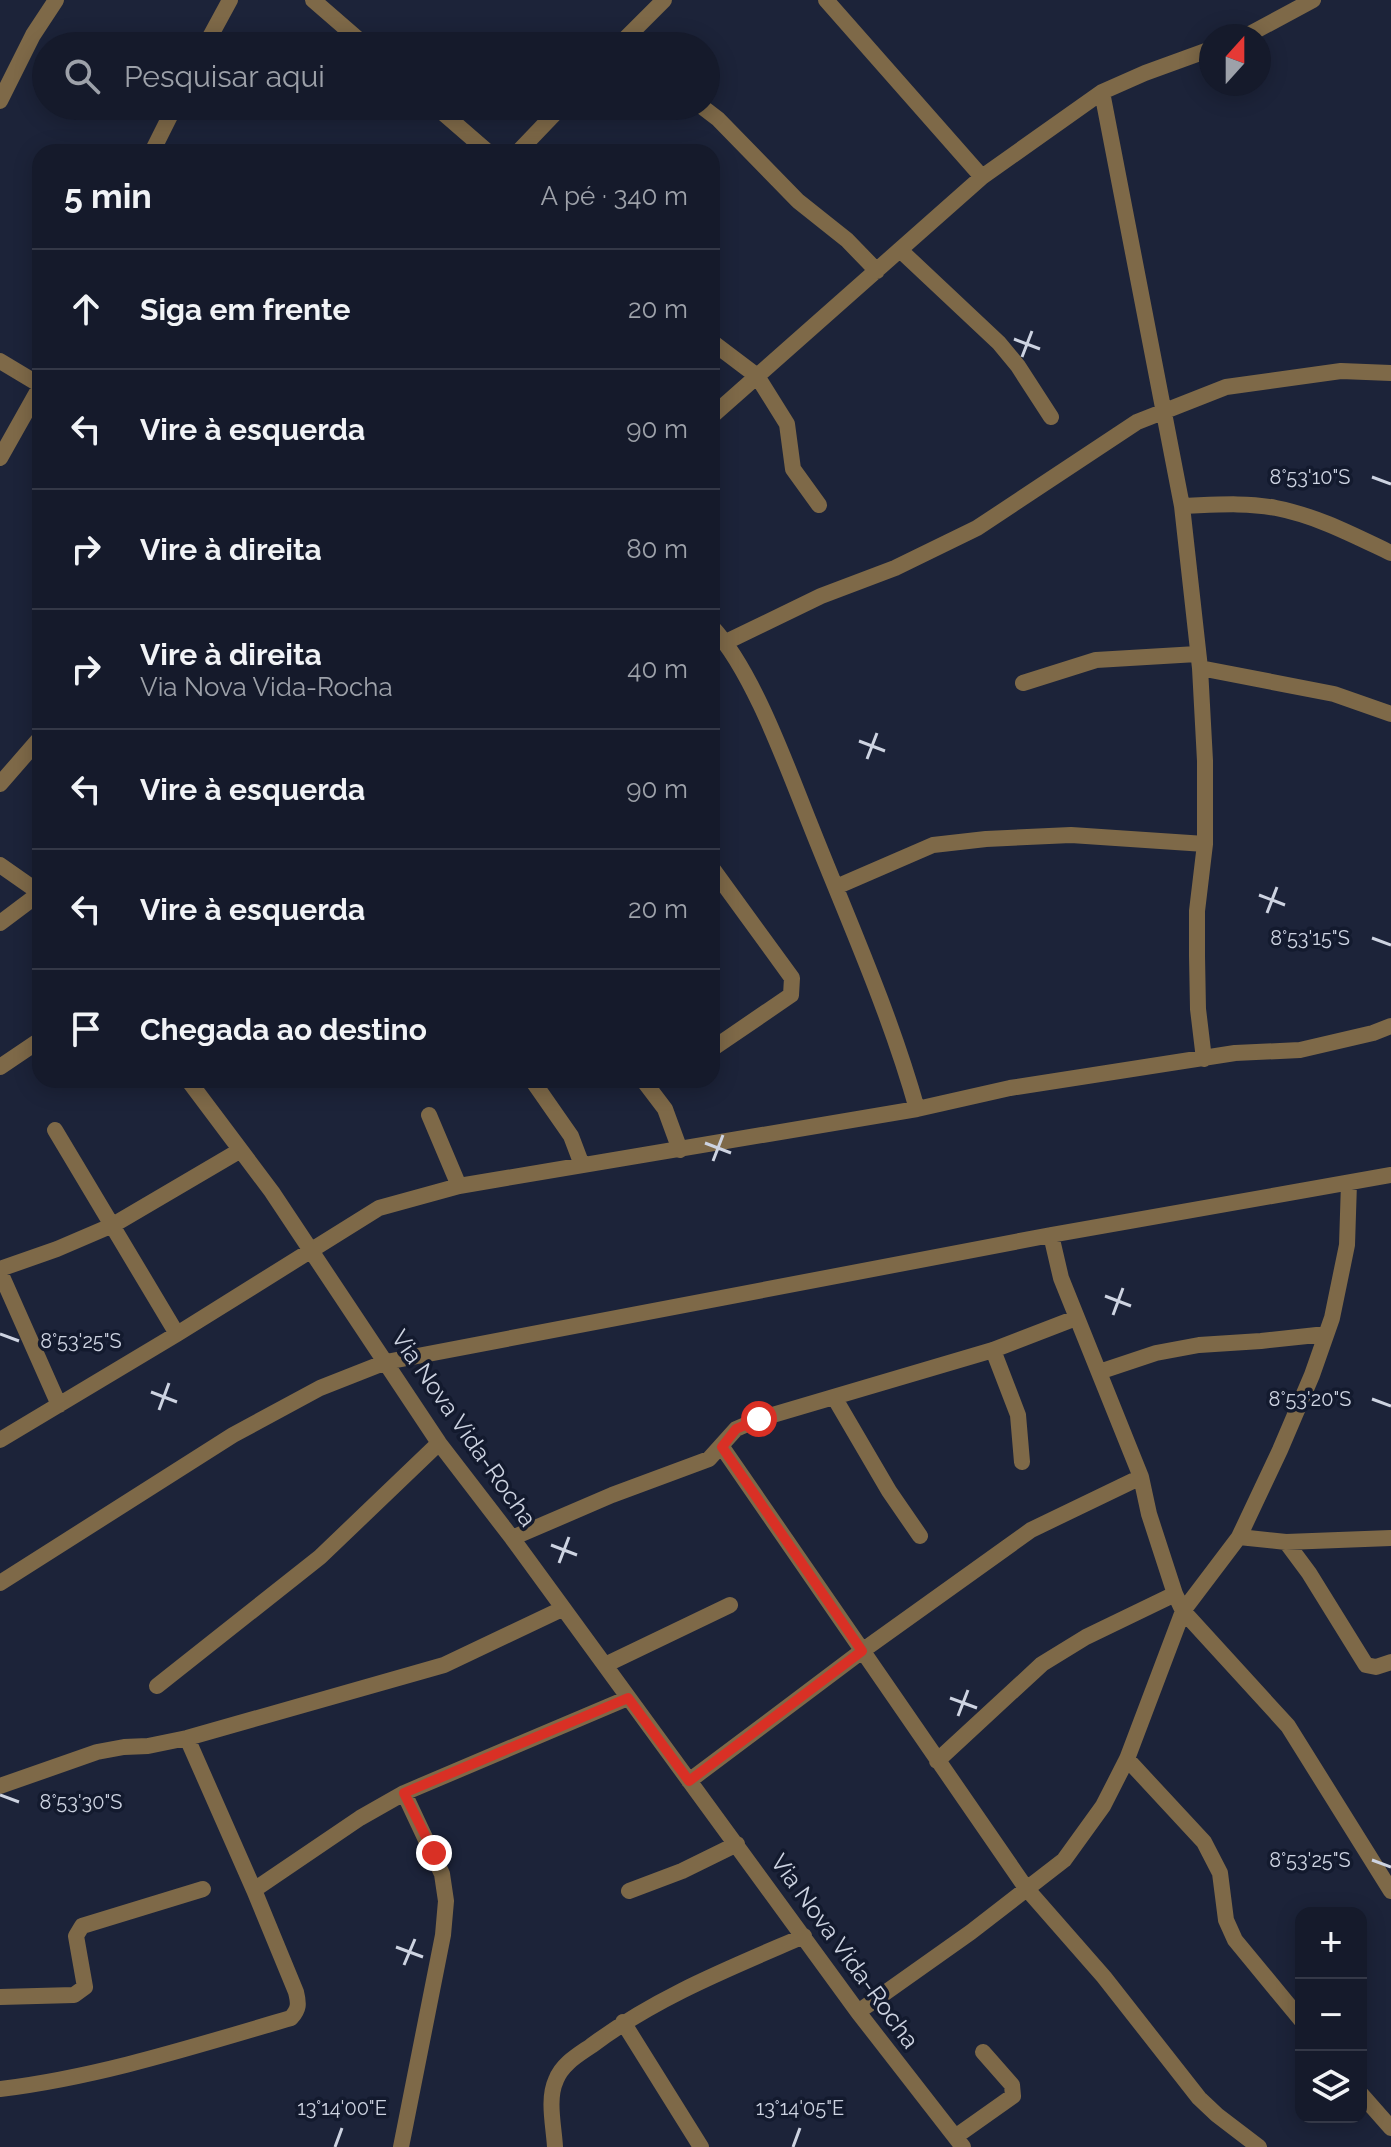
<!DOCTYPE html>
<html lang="pt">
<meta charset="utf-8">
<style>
:root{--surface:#151a2b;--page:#222737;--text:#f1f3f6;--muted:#9da1a9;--line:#343847}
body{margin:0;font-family:Raleway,sans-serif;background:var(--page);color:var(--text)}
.controls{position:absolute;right:24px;bottom:24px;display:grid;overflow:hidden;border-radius:16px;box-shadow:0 4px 20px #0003}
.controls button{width:72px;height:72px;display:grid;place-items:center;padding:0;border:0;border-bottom:2px solid var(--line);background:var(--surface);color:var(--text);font:40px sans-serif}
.compass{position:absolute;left:1199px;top:24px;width:72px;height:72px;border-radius:50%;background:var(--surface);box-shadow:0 4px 20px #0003;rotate:21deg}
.stop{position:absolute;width:24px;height:24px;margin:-18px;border:6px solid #d93025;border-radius:50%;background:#fff}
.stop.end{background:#d93025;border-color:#fff;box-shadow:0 2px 8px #0008}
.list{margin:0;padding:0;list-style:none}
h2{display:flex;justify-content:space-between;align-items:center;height:104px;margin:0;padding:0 32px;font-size:34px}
h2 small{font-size:26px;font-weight:400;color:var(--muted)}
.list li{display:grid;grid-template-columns:52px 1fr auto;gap:24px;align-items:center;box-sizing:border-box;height:120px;padding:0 32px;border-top:2px solid var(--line)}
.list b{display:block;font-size:30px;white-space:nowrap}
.list p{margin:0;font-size:26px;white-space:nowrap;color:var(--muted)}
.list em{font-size:26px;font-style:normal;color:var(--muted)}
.icon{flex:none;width:44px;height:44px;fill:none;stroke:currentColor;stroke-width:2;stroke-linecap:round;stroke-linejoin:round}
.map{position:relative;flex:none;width:1391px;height:2147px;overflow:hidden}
.search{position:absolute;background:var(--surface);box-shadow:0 4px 20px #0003;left:32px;top:32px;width:688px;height:88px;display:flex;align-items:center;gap:20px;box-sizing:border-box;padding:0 28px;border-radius:44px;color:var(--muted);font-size:30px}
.panel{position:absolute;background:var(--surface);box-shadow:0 4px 20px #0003;left:32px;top:144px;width:688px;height:944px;border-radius:24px}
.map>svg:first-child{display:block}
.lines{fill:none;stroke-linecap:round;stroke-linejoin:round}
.minor{stroke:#7e6948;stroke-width:16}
.route{stroke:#d93025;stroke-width:10}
.ticks{fill:none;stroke:#cdd3e1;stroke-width:3}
.labels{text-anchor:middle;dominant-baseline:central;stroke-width:7;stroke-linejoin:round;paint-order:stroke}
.street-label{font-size:24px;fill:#cdd3e1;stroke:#131a2e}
.ticks-label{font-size:20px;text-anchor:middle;fill:#cdd3e1;stroke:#131a2e;stroke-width:7;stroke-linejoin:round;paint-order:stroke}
</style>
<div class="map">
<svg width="1391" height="2147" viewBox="0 0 1391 2147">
<rect width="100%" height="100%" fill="#1c2339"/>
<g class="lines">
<path class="minor" d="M313,0L366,46
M826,0L982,177
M1246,36L1313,0
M205,46L230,0
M618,46L664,0
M1102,92L1182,506L1200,668L1205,761V844L1197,911V956L1198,1009L1204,1059
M0,101L33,35L56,0
M435,106L488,152
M701,106L718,119L798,201L847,240L877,271
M152,152L175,106
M518,152L562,106
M900,250L999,343L1018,366L1051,417
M712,342L757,376L787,424L793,469L819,505
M0,361L40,385
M712,416L982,177L1102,92L1145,73L1211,49
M0,458L40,387
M1182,506C1213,505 1245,502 1276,508C1317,516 1353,535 1391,553
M712,627C754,672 788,770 812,829C849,922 890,1013 917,1109
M726,642L821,596L895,568L977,528L1137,422L1226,387L1341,371L1391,373
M1200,668L1334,694L1391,714
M1023,683L1096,660L1197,654
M0,784L40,738
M0,865L40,893
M712,868L792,978L791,995L712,1049
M836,887L933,845L986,839L1071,835L1205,844
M0,923L40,893
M0,1067L40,1040
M188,1080L272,1192L439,1443L512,1538L858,2012L963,2147
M532,1080L571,1136L582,1165
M643,1080L665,1109L680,1150
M429,1115L459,1186
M55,1130L177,1334
M1051,1235L1061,1278L1141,1477L1149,1514L1175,1594L1183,1611L1288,1726L1391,1891
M0,1269L57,1249L113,1225L239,1151
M0,1272L59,1405
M993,1350L1018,1415L1022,1462
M1099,1372L1156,1353L1199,1345L1261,1341L1326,1334
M834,1397L889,1491L920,1536
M0,1440L177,1334L379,1208L459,1186L917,1109L1010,1088L1235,1053L1300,1050L1373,1033L1391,1026
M722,1447L1026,1888L1104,1977L1199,2098L1217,2115L1259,2147
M1239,1537L1286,1542L1391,1538
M512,1538L612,1495L709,1459L736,1429L759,1419L993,1350L1076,1318
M1286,1542L1309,1573L1366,1665L1376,1667L1391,1662
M0,1583L233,1435L320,1388L386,1362L1051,1235L1391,1175
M605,1665L730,1605
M157,1686L320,1557L439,1443
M1127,1759L1204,1842L1220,1873L1226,1920L1235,1940L1301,2020
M937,1761L1042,1664L1086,1637L1175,1594
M689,1781L862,1651L1031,1530L1141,1477
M0,1786L97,1752L124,1747L148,1746L187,1738L444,1665L562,1609
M254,1890L360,1818L404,1793L628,1698
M629,1891L682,1871L737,1844
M0,1997L74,1995L85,1987L76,1936L82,1926L203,1889
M858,2012L971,1932L1064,1860L1103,1806L1127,1759L1183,1611L1239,1537L1280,1450L1312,1375L1332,1318L1347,1245L1349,1183
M623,2022L701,2147
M0,2089C99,2077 195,2046 291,2018C299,2009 299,2004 296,1992L254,1890L187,1738
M1361,2094L1391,2128
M955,2137L1013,2096L1012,2085L983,2052
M401,2147L443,1935L446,1901L442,1874L404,1793
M555,2147C554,2127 547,2099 556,2080C562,2064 578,2055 591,2046C656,1997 730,1968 804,1936"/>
</g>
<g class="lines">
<path class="route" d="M434,1853L404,1793L628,1698L689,1781L862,1651L722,1447L736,1429L759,1419"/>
</g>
<path class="ticks" d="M1014,339L1040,349M1022,357L1032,331M1372,477L1391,484M859,741L885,751M867,759L877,733M1259,895L1285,905M1267,913L1277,887M1372,938L1391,945M705,1143L731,1153M713,1161L723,1135M1105,1296L1131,1306M1113,1315L1123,1288M0,1334L19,1341M151,1392L177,1402M1372,1399L1391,1406M159,1410L169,1383M551,1545L577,1555M559,1563L569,1537M950,1698L977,1708M958,1716L968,1690M0,1795L19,1802M1372,1860L1391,1867M396,1947L423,1957M404,1965L415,1939M335,2147L342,2128M793,2147L800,2128"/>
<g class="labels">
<g class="street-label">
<text transform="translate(464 1428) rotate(55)">Via Nova Vida-Rocha</text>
<text transform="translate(845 1951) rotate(54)">Via Nova Vida-Rocha</text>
</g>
</g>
<g class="ticks-label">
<text x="1310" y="484">8°53'10"S</text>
<text x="1310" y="945">8°53'15"S</text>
<text x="81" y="1348">8°53'25"S</text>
<text x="1310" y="1406">8°53'20"S</text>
<text x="81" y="1809">8°53'30"S</text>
<text x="1310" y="1867">8°53'25"S</text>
<text x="342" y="2115">13°14'00"E</text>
<text x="800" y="2115">13°14'05"E</text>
</g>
</svg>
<div class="controls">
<button>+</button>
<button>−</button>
<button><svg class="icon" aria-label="layers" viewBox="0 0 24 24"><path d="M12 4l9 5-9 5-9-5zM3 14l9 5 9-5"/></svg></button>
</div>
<svg class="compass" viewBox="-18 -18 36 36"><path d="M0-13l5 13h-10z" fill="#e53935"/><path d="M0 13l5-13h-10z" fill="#9da1a9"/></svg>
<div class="stop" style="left:759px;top:1419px"></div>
<div class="stop end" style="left:434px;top:1853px"></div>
<div class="search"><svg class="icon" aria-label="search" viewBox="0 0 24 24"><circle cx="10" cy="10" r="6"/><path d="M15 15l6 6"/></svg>Pesquisar aqui</div>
<section class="panel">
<h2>5 min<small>A pé · 340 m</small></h2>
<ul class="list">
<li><svg class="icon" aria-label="ahead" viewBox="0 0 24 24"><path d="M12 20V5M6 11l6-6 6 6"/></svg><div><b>Siga em frente</b></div><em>20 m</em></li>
<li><svg class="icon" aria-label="left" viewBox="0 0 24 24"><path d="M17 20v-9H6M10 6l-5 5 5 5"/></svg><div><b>Vire à esquerda</b></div><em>90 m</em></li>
<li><svg class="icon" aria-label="right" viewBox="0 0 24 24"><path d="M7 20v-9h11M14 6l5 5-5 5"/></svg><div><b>Vire à direita</b></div><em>80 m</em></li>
<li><svg class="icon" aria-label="right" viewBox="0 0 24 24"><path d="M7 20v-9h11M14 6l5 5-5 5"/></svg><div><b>Vire à direita</b><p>Via Nova Vida-Rocha</p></div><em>40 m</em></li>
<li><svg class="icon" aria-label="left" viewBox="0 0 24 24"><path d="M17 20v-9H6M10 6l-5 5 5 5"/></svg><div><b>Vire à esquerda</b></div><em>90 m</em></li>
<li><svg class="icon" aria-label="left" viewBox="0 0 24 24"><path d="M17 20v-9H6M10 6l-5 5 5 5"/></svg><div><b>Vire à esquerda</b></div><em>20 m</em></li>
<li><svg class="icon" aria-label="arrive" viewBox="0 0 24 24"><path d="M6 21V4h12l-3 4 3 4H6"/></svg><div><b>Chegada ao destino</b></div></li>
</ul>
</section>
</div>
